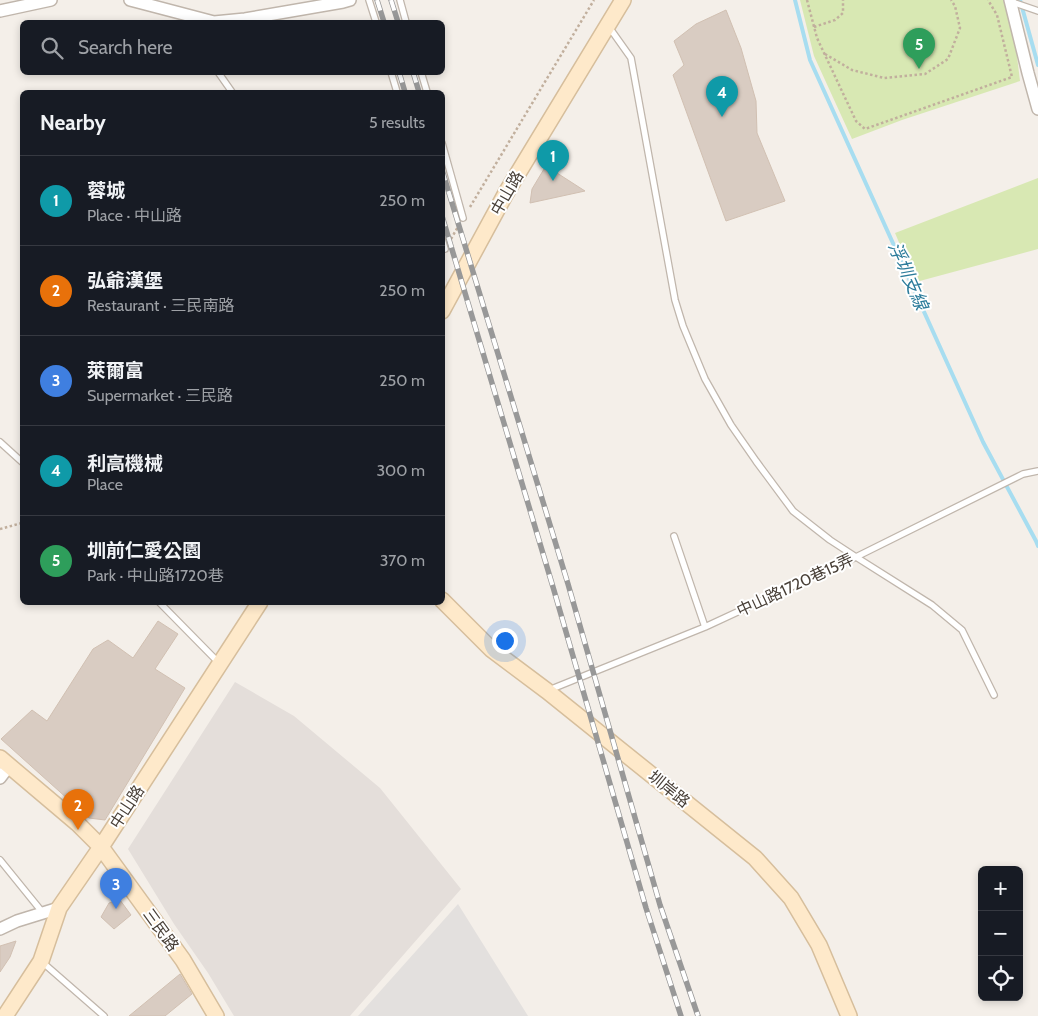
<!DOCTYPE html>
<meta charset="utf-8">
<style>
:root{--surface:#171b24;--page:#242831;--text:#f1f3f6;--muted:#9ea1a6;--line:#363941;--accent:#f71e1d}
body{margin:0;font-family:Cabin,"Noto Sans TC",sans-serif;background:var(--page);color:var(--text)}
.controls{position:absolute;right:15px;bottom:15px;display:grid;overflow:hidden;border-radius:8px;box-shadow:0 2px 8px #0003}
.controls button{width:45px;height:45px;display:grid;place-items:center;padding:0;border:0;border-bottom:1px solid var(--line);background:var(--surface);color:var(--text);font:25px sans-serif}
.you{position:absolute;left:504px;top:640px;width:18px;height:18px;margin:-12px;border:4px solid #fff;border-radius:50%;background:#1a73e8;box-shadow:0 0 0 8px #1a73e833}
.badge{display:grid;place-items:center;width:32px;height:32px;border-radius:50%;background:var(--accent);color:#fff;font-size:16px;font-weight:700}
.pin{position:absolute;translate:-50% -41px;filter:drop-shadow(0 1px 2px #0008)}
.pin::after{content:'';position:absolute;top:26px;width:18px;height:15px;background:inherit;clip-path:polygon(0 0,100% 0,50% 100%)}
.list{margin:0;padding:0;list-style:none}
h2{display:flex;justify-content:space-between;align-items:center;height:65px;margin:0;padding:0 20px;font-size:21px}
h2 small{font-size:16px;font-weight:400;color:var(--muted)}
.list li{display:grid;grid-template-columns:32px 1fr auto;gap:15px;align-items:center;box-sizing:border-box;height:90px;padding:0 20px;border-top:1px solid var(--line)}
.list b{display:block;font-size:19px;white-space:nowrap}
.list p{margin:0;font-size:16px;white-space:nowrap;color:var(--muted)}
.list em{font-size:16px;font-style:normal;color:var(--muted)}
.icon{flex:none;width:28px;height:28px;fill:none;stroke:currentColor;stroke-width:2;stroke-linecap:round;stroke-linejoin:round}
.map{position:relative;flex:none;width:1038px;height:1016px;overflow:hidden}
.search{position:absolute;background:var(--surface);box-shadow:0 2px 8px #0003;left:20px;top:20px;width:425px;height:55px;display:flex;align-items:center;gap:12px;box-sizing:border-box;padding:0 18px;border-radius:8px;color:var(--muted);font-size:19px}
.panel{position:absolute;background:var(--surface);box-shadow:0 2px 8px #0003;left:20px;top:90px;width:425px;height:515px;border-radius:8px}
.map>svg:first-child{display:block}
.industrial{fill:#e4deda}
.green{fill:#d8e8b3}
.parking{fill:#e3e0de}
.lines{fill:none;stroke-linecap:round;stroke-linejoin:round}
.stream{stroke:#a7ddf0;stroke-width:4}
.building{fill:#d9ccc2;stroke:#d1c0b2}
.lane-casing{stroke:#c0b6ac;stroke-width:8}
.street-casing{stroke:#c0b6ac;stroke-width:14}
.secondary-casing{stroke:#d6be9c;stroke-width:18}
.path{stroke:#c1af9d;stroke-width:2.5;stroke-dasharray:2.5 2.5;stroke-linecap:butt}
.lane{stroke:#fff;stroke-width:5.5}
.street{stroke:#fff;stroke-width:11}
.secondary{stroke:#fee9ca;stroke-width:15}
.rail-casing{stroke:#989898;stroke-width:5.5}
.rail{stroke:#fff;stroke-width:4;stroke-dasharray:11;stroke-linecap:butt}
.labels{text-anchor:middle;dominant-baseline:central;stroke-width:4;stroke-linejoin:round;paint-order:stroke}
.street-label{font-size:16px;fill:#483f37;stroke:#fff}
.water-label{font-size:18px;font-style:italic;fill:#2c7c9b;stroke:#fff}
</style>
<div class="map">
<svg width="1038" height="1016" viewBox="0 0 1038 1016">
<rect width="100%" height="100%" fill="#f4efe9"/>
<path class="industrial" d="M235,682L294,716L380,788L461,889L350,1016H234L208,973L174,924L128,849Z"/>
<path class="green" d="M800,0H1010L1020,81L902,120L852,139L814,56Z
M1038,178V249L916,282L895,233Z"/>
<path class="parking" d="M458,904L528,1016H358Z"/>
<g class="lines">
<path class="stream" d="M795,0L810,60L983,442L1036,541L1038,546
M1020,0L1038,65"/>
</g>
<path class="building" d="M726,10L741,48L756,101L757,133L785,201L726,221L673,75L684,65L674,41L696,24Z
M544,169L557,173L585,191L530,203L532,189Z
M158,621L178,634L155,669L185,688L105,820L89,818L1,739L32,710L47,721L93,649L108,640L133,658Z
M120,900L131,915L114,929L101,917L109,903Z
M16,941L10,957L0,972V946Z
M180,974L192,994L165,1016H129Z"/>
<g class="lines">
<g class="lane-casing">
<path id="lane" d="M369,0L376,22
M400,0L406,22
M1012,2L1038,11
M609,27L631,58L675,300L683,326L705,379L731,425L756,461L793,511L830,540L856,557L932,605L962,630L994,695
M218,72L232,92
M391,72L397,92
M421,72L427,92
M442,143L463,218
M442,239L445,249
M0,442L22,462
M674,536L705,627
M159,602L219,663
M549,690L705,627L856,557L1023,474L1038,471
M0,860L43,913
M41,961L104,1016"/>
</g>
<g class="street-casing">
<path id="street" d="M130,0L214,22L245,19L343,2L350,0
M1010,0L1028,73L1038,109
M0,11L51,0
M0,778L9,766
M0,929L17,921L59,908"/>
</g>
<g class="secondary-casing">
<path id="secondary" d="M442,311L506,193L623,0
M442,600L491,649L547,691L755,858L791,898L819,945L849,1016
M0,758L77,823L101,847L183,960L216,1016
M5,1016L41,961L59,908L101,847L260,602"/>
</g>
<path class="path" d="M807,0L817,38L856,121L865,129L1012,77L997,15L988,0
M814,27L835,20L843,13V0
M825,54L852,70L884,78L925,74L948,59L960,28L955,6L951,0
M470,207L594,0
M451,239L459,225
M0,529L22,523"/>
<use href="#lane" class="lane"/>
<use href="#street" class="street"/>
<use href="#secondary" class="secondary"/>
<g class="rail-casing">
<path id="rail" d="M377,0L384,22
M391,0L398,22
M399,72L405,92
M413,72L419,92
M442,170L568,584L660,905L698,1016
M442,216L553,587L646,908L681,1016"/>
</g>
<use href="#rail" class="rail"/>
</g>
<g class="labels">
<g class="street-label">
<text transform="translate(507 193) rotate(-60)">中山路</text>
<text transform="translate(795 585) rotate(-25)">中山路1720巷15弄</text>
<text transform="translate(669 789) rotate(39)">圳岸路</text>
<text transform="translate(127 807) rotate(-57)">中山路</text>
<text transform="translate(161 930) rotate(54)">三民路</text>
</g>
<g class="water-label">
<text transform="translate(908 276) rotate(66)">浮圳支線</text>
</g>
</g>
</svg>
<div class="controls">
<button>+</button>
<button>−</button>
<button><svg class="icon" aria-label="locate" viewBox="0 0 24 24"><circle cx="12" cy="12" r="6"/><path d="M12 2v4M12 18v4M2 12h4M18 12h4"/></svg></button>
</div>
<div class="you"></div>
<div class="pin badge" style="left:553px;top:181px;background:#0f9aa8">1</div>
<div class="pin badge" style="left:78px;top:830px;background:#e8710a">2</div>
<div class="pin badge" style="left:116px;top:909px;background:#3f7fe0">3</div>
<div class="pin badge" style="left:722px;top:117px;background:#0f9aa8">4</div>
<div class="pin badge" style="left:919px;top:69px;background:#2e9e5b">5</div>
<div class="search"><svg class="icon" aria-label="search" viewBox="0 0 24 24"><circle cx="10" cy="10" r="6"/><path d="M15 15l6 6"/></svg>Search here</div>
<section class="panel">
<h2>Nearby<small>5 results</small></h2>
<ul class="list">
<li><span class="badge" style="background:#0f9aa8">1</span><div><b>蓉城</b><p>Place · 中山路</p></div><em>250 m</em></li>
<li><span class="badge" style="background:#e8710a">2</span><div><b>弘爺漢堡</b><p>Restaurant · 三民南路</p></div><em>250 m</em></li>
<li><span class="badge" style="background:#3f7fe0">3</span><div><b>萊爾富</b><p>Supermarket · 三民路</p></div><em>250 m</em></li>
<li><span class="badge" style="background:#0f9aa8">4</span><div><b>利高機械</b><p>Place</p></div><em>300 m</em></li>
<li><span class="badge" style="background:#2e9e5b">5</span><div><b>圳前仁愛公園</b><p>Park · 中山路1720巷</p></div><em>370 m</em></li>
</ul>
</section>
</div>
